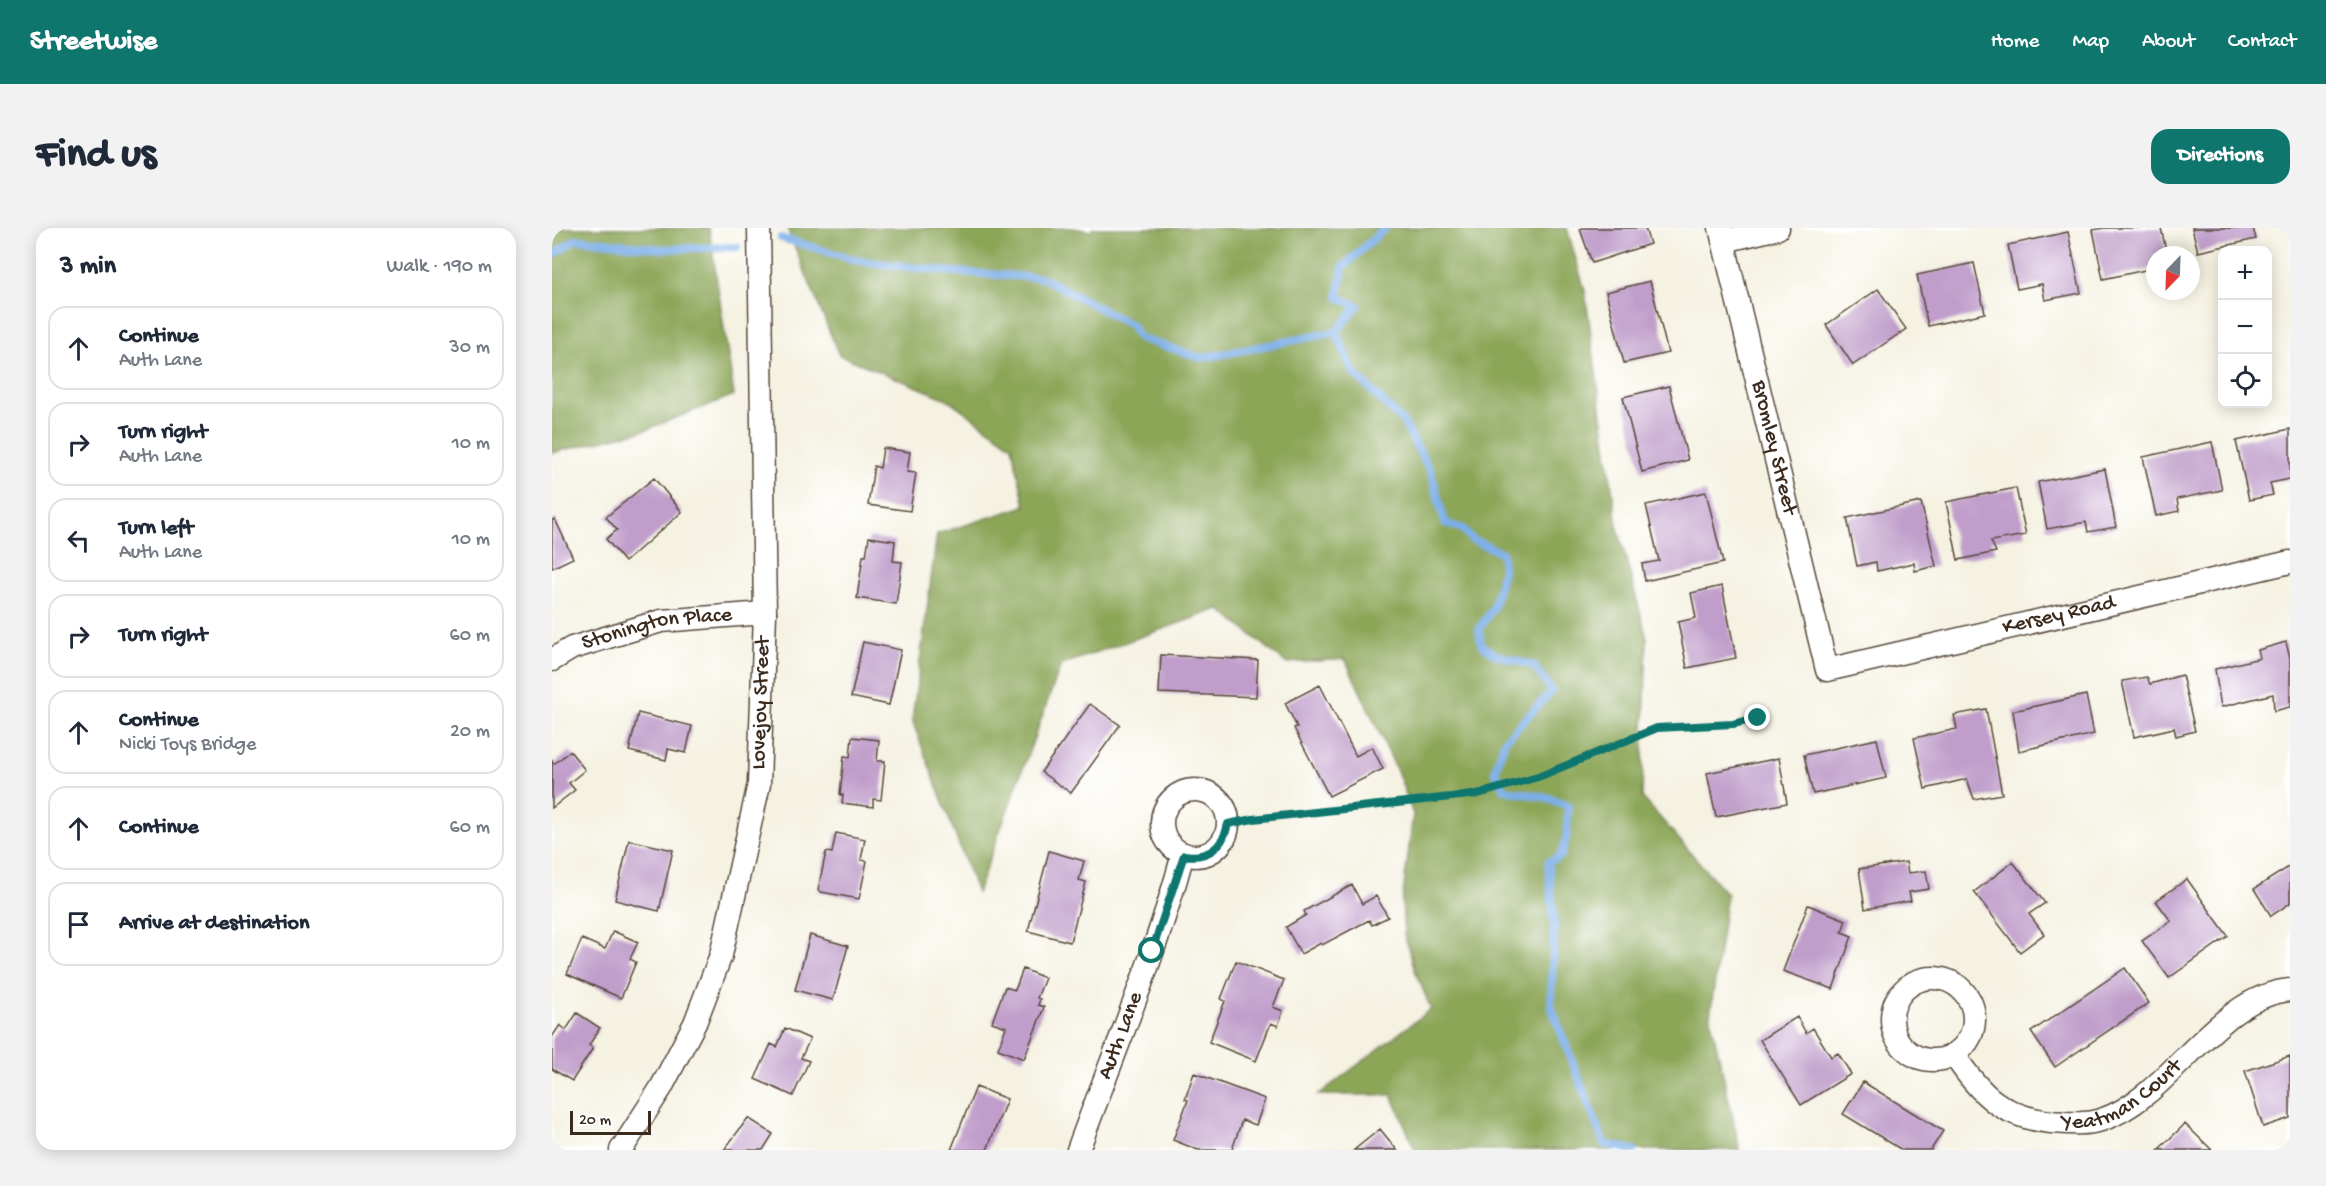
<!DOCTYPE html>
<meta charset="utf-8">
<style>
:root{--surface:#fff;--page:#f2f2f3;--text:#1f2937;--muted:#747a83;--line:#e0e1e3;--accent:#0f766e}
body{margin:0;font-family:"Gochi Hand",sans-serif;background:var(--page);color:var(--text)}
.controls{position:absolute;right:18px;top:18px;display:grid;overflow:hidden;border-radius:12px;box-shadow:0 3px 15px #0003}
.controls button{width:54px;height:54px;display:grid;place-items:center;padding:0;border:0;border-bottom:2px solid var(--line);background:var(--surface);color:var(--text);font:30px sans-serif}
.compass{position:absolute;left:1594px;top:18px;width:54px;height:54px;border-radius:50%;background:var(--surface);box-shadow:0 3px 15px #0003;rotate:203deg}
.scale{position:absolute;left:18px;bottom:15px;width:81px;box-sizing:border-box;padding-left:6px;border:3px solid #3b2a1e;border-top:0;font-size:16px;line-height:21px;white-space:nowrap;color:#3b2a1e;-webkit-text-stroke:4px #fff;paint-order:stroke}
.stop{position:absolute;width:18px;height:18px;margin:-14px;border:4px solid #0f766e;border-radius:50%;background:#fff}
.stop.end{background:#0f766e;border-color:#fff;box-shadow:0 2px 6px #0008}
.list{margin:0;padding:0;list-style:none}
h2{display:flex;justify-content:space-between;align-items:center;height:78px;margin:0;padding:0 24px;font-size:26px}
h2 small{font-size:20px;font-weight:400;color:var(--muted)}
.list li{display:grid;grid-template-columns:39px 1fr auto;gap:18px;align-items:center;box-sizing:border-box;height:84px;margin:0 12px 12px;padding:0 12px;border:2px solid var(--line);border-radius:18px}
.list b{display:block;font-size:22px;white-space:nowrap}
.list p{margin:0;font-size:20px;white-space:nowrap;color:var(--muted)}
.list em{font-size:20px;font-style:normal;color:var(--muted)}
.icon{flex:none;width:33px;height:33px;fill:none;stroke:currentColor;stroke-width:2;stroke-linecap:round;stroke-linejoin:round}
.map{position:relative;flex:none;width:1738px;height:922px;overflow:hidden;border-radius:18px}
header{display:flex;align-items:center;gap:36px;box-sizing:border-box;height:84px;padding:0 30px;background:var(--accent);color:#fff}
header strong{font-size:28px}
nav{display:flex;gap:33px;margin-inline-start:auto;font-size:21px}
.intro{display:flex;align-items:center;justify-content:space-between;box-sizing:border-box;height:144px;padding:0 36px}
h1{margin:0;font-size:42px}
.button{padding:15px 27px;border-radius:18px;background:var(--accent);color:#fff;font-size:21px;font-weight:700}
main{display:flex;gap:36px;padding:0 36px}
aside{flex:1;background:var(--surface);border-radius:18px;box-shadow:0 3px 15px #0003}
.map>svg:first-child{display:block}
.forest{fill:#8ca659;stroke:#64683c;stroke-width:1.5}
.lines{fill:none;stroke-linecap:round;stroke-linejoin:round}
.stream{stroke:#7baee8;stroke-width:8}
.building{fill:#c09dca}
.street-casing{stroke:#57483b;stroke-width:25}
.path{stroke:#57483b;stroke-width:4;stroke-dasharray:1.5 4.5;stroke-linecap:butt}
.street{stroke:#fff;stroke-width:22}
.route{stroke:#0f766e;stroke-width:8}
.labels{text-anchor:middle;dominant-baseline:central;stroke-width:4.5;stroke-linejoin:round;paint-order:stroke}
.street-label{font-size:22px;fill:#3b2a1e;stroke:#fff}
</style>
<header>
<strong>Streetwise</strong>
<nav><a>Home</a><a>Map</a><a>About</a><a>Contact</a></nav>
</header>
<div class="intro"><h1>Find us</h1><a class="button">Directions</a></div>
<main>
<aside>
<h2>3 min<small>Walk · 190 m</small></h2>
<ul class="list">
<li><svg class="icon" aria-label="ahead" viewBox="0 0 24 24"><path d="M12 20V5M6 11l6-6 6 6"/></svg><div><b>Continue</b><p>Auth Lane</p></div><em>30 m</em></li>
<li><svg class="icon" aria-label="right" viewBox="0 0 24 24"><path d="M7 20v-9h11M14 6l5 5-5 5"/></svg><div><b>Turn right</b><p>Auth Lane</p></div><em>10 m</em></li>
<li><svg class="icon" aria-label="left" viewBox="0 0 24 24"><path d="M17 20v-9H6M10 6l-5 5 5 5"/></svg><div><b>Turn left</b><p>Auth Lane</p></div><em>10 m</em></li>
<li><svg class="icon" aria-label="right" viewBox="0 0 24 24"><path d="M7 20v-9h11M14 6l5 5-5 5"/></svg><div><b>Turn right</b></div><em>60 m</em></li>
<li><svg class="icon" aria-label="ahead" viewBox="0 0 24 24"><path d="M12 20V5M6 11l6-6 6 6"/></svg><div><b>Continue</b><p>Nicki Toys Bridge</p></div><em>20 m</em></li>
<li><svg class="icon" aria-label="ahead" viewBox="0 0 24 24"><path d="M12 20V5M6 11l6-6 6 6"/></svg><div><b>Continue</b></div><em>60 m</em></li>
<li><svg class="icon" aria-label="arrive" viewBox="0 0 24 24"><path d="M6 21V4h12l-3 4 3 4H6"/></svg><div><b>Arrive at destination</b></div></li>
</ul>
</aside>
<div class="map">
<svg width="1738" height="922" viewBox="0 0 1738 922">
<rect width="100%" height="100%" fill="#fff"/>
<filter id="ink" filterUnits="userSpaceOnUse"><feTurbulence type="fractalNoise" baseFrequency=".0167" numOctaves="2"/><feDisplacementMap in="SourceGraphic" scale="12" xChannelSelector="R" yChannelSelector="G"/><feConvolveMatrix kernelMatrix="1 2 1 2 8 2 1 2 1" color-interpolation-filters="sRGB"/></filter>
<filter id="wash" filterUnits="userSpaceOnUse"><feTurbulence type="fractalNoise" baseFrequency=".008" numOctaves="4" result="noise"/><feDisplacementMap in="SourceGraphic" scale="24" xChannelSelector="R" yChannelSelector="G"/><feGaussianBlur stdDeviation="1.35" result="paint"/><feColorMatrix in="noise" values="0 0 0 0 0 0 0 0 0 0 0 0 0 0 0 0 0 1.4 0 .05"/><feComposite in="paint" operator="in"/></filter>
<g filter="url(#wash)">
<rect width="100%" height="100%" fill="#f5f2e2"/>
<path class="forest" d="M0,0H157L182,167L93,202L0,225Z
M235,0H520L539,3L541,0H1015L1033,63L1065,297L1095,410L1090,569L1175,666L1158,788L1188,922H863L840,867H766L879,781L864,745L852,706L850,674L861,586L846,545L793,431L734,435L667,381L509,437L425,665L360,492L385,306L473,278L460,218L395,171L287,127Z"/>
<g class="lines">
<path class="stream" d="M229,10L308,33L390,43L491,50L579,97L587,110L650,130L784,104L801,144L851,194L879,244L893,295L911,301L919,311L950,325L951,342L941,380L927,401L929,416L942,426L982,438L1000,463L953,512L943,543L953,562L997,570L1016,578L1015,606L1009,628L996,634L1002,696L999,778L1052,916L1082,922
M0,27L24,11L110,21L185,19
M784,104L806,78L786,69L791,39L833,0"/>
</g>
<g id="blocks">
<path class="building" d="M1031,0H1093L1098,16L1040,35L1028,1Z
M1552,0H1609L1615,27H1603V40L1551,51L1541,2Z
M1640,0H1701L1704,11L1646,24Z
M1516,4L1529,65L1493,72L1490,56L1465,61L1456,17Z
M1422,35L1433,85L1376,98L1365,47Z
M1098,53L1116,125L1072,135L1054,64Z
M1326,61L1354,101L1301,137L1274,97Z
M1117,158L1136,232L1090,244L1071,169Z
M1738,201V251L1718,255L1721,267L1697,272L1684,213Z
M1660,214L1670,262L1625,271L1627,283L1604,288L1591,229Z
M331,220L358,224L355,244L364,245L358,283L316,277L322,238L328,240Z
M1553,241L1564,299L1536,304L1534,294L1495,301L1486,254Z
M102,250L130,284L73,334L54,311L65,302L54,289Z
M1464,260L1474,307L1439,313L1444,324L1406,332L1394,274Z
M1154,264L1171,335L1093,353L1090,336L1107,333L1094,277Z
M1369,274L1384,338L1363,343L1362,335L1325,343L1324,334L1305,338L1295,290Z
M3,291L21,330L0,340V292Z
M317,309L343,313L341,333L350,334L344,376L305,370L311,328H314Z
M1170,358L1184,430L1135,440L1126,394L1144,390L1139,365Z
M311,414L349,422L337,477L299,469Z
M1734,414L1738,431V479L1722,483L1721,466L1669,479L1663,441L1708,430L1706,422Z
M609,427L706,432L704,469L607,465Z
M1630,447L1643,503L1624,508L1622,500L1582,509L1570,453L1595,449L1598,456Z
M768,457L804,528L820,519L831,541L777,568L742,500L745,499L733,475Z
M1534,467L1542,506L1467,523L1461,483Z
M538,476L568,497L519,565L489,544Z
M1434,481L1450,566L1422,571L1415,551L1373,561L1362,510L1405,501L1402,487Z
M86,485L140,498L134,525L116,521L114,532L77,523Z
M300,509L327,512L325,533H333L329,572L321,571V579L290,575L291,567H288L292,528L298,529Z
M1325,511L1334,550L1261,566L1252,527Z
M18,523L33,542L17,555L23,562L0,580V533L2,536Z
M1227,530L1235,575L1164,589L1155,545Z
M284,605L313,611L309,632L315,633L307,671L269,664L266,662L274,624L280,625Z
M77,612L121,622L107,683L63,672Z
M497,623L532,633L527,652L534,654L518,714L476,703Z
M1354,634L1356,645L1374,643L1377,661L1357,664L1359,673L1313,681L1307,641Z
M1461,634L1493,675L1477,686L1492,706L1468,724L1422,664Z
M1738,638V675L1719,688L1702,661Z
M1635,651L1676,708L1617,750L1590,713L1619,693L1604,673Z
M800,657L810,676L824,668L836,689L820,697L817,692L770,717L769,715L749,726L734,699L754,687L752,683Z
M1256,677L1294,692L1290,704L1300,708L1281,761L1231,743Z
M61,703L86,714L78,731L84,734L69,770L15,746L30,711L53,721Z
M258,707L296,718L281,772L243,762Z
M684,733L732,752L721,779L731,783L726,798L719,795L704,833L657,814L673,773L669,771Z
M1573,740L1597,775L1503,839L1479,804Z
M471,741L493,750L485,770L488,771L486,777L492,779L472,831L446,821L454,799L440,794L453,759L463,762Z
M25,785L48,800L37,817L41,820L20,853L0,841V809L8,797L14,802Z
M1245,789L1254,805L1261,800L1279,829L1286,825L1299,846L1249,877L1208,812Z
M233,800L258,811L249,830L257,833L241,868L203,851L219,816L225,819Z
M1738,828V890L1711,899L1693,843Z
M642,845L713,871L704,897L690,892L680,922H646L621,912L636,872L633,871Z
M1311,854L1391,903L1379,922H1350L1291,886Z
M424,859L455,871L435,922H399Z
M196,890L221,906L211,922H172Z
M1633,896L1660,922H1606Z
M828,901L845,922H802Z"/>
</g>
</g>
<g filter="url(#ink)">
<use href="#blocks" fill-opacity="0" stroke="#57483b" stroke-width="1.5"/>
<g class="lines">
<g class="street-casing">
<g id="street">
<path id="s1" d="M1168,0L1275,442L1738,334"/>
<path d="M1172,13L1226,0"/>
<path id="s2" d="M0,432L20,420L109,393L213,385"/>
<circle cx="643" cy="595" r="33"/>
<circle cx="1381" cy="791" r="41"/>
<path id="s3" d="M1402,827C1428,866 1450,889 1499,894C1515,895 1533,897 1549,892C1618,870 1664,768 1738,762"/>
<path id="s4" d="M69,922L109,860L143,795L169,727L207,556L213,385L207,0"/>
<path id="s5" d="M526,922C562,824 604,727 631,626"/>
</g>
</g>
<path class="path" d="M676,596L701,591L926,566L985,549L1105,500L1181,496L1206,490"/>
<use href="#street" class="street"/>
</g>
</g>
<g class="lines" filter="url(#ink)">
<path class="route" d="M600,723L632,627C655,631 671,620 676,596L701,591L926,566L986,549L1105,500L1181,496L1206,490"/>
</g>
<g class="labels">
<g class="street-label">
<text stroke="none"><textPath href="#s1" startOffset="226">Bromley Street</textPath></text>
<text stroke="none"><textPath href="#s1" startOffset="693">Kersey Road</textPath></text>
<text stroke="none"><textPath href="#s2" startOffset="111">Stonington Place</textPath></text>
<text stroke="none"><textPath href="#s4" startOffset="476">Lovejoy Street</textPath></text>
<text stroke="none"><textPath href="#s5" startOffset="122">Auth Lane</textPath></text>
<text stroke="none"><textPath href="#s3" startOffset="202">Yeatman Court</textPath></text>
</g>
</g>
</svg>
<div class="controls">
<button>+</button>
<button>−</button>
<button><svg class="icon" aria-label="locate" viewBox="0 0 24 24"><circle cx="12" cy="12" r="6"/><path d="M12 2v4M12 18v4M2 12h4M18 12h4"/></svg></button>
</div>
<svg class="compass" viewBox="-18 -18 36 36"><path d="M0-13l5 13h-10z" fill="#e53935"/><path d="M0 13l5-13h-10z" fill="#747a83"/></svg>
<div class="scale">20 m</div>
<div class="stop" style="left:600px;top:723px"></div>
<div class="stop end" style="left:1206px;top:490px"></div>
</div>
</main>
